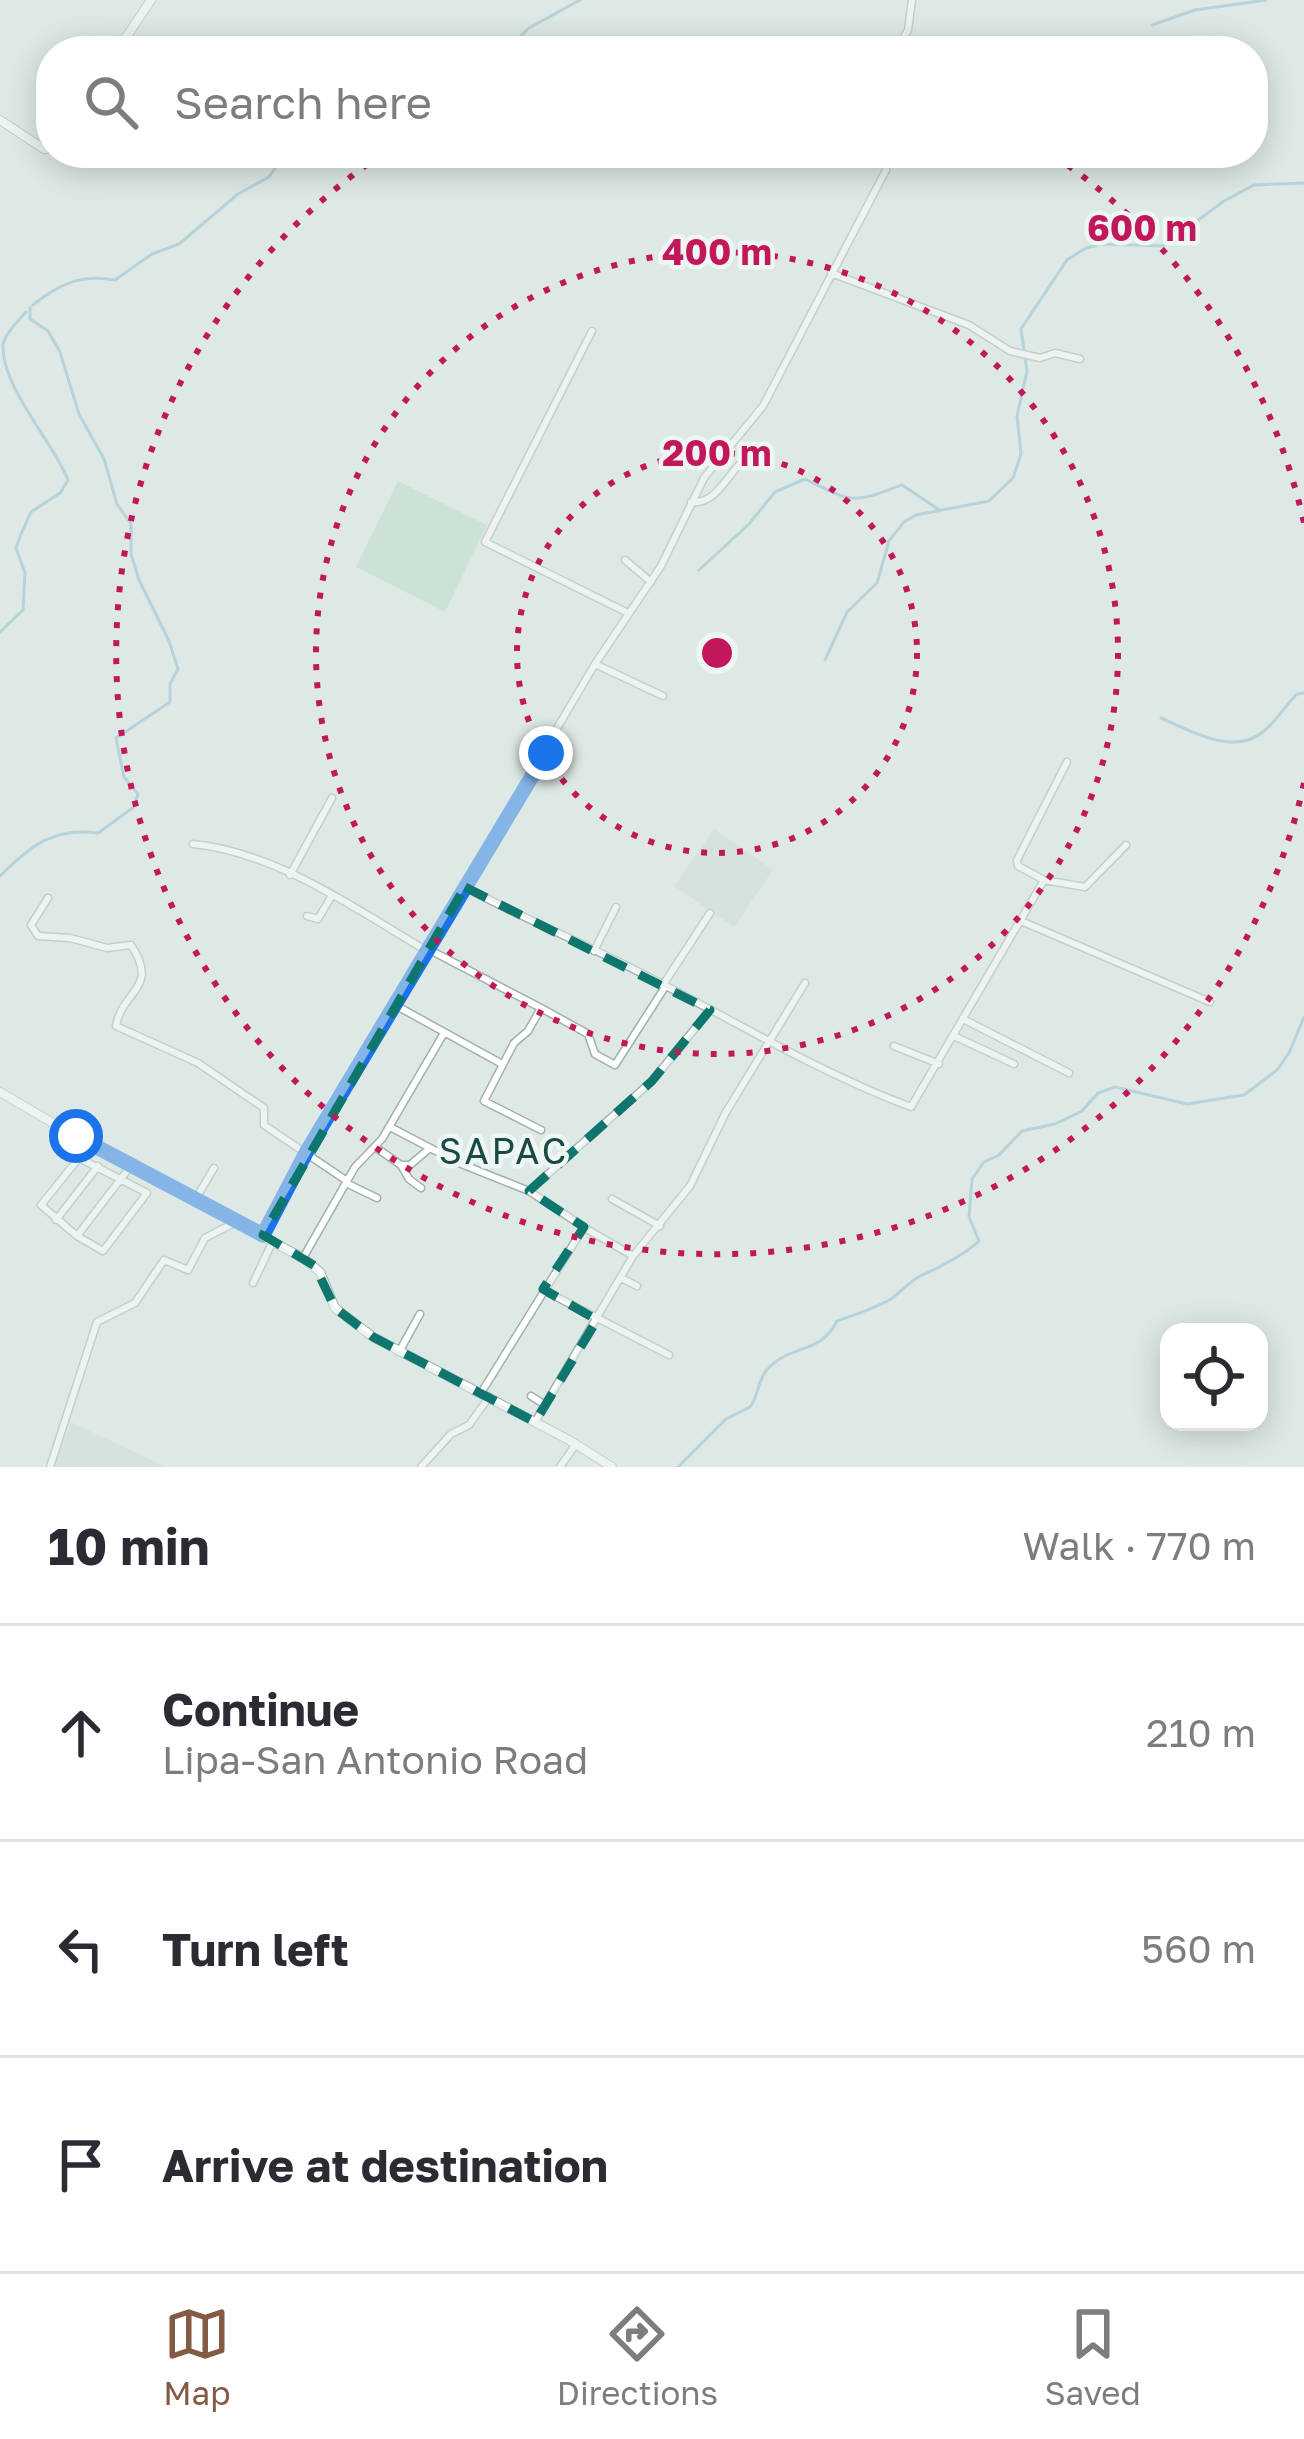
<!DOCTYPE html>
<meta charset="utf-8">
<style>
:root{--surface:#fff;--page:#f7f7f7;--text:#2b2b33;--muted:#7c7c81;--line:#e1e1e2;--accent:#835a43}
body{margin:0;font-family:"Golos Text",sans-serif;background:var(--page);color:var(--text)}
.controls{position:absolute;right:36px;bottom:36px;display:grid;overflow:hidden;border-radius:24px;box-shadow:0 6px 30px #0003}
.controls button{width:108px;height:108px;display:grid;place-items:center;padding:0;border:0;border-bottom:3px solid var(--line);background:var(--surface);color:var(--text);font:60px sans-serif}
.stop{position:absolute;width:36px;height:36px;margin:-27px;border:9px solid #1a73e8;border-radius:50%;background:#fff}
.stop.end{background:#1a73e8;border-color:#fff;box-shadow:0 3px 12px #0008}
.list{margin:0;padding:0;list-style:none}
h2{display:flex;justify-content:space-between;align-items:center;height:156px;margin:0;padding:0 48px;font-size:51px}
h2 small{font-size:39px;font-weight:400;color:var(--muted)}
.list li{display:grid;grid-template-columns:78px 1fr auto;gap:36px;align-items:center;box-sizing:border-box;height:216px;padding:0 48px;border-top:3px solid var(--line)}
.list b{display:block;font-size:45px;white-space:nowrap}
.list p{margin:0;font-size:39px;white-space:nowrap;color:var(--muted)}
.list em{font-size:39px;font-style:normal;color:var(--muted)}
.icon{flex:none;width:66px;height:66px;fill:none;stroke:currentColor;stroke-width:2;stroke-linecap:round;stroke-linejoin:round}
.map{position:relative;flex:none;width:1304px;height:1467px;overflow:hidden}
.search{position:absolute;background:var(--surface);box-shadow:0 6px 30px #0003;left:36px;right:36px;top:36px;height:132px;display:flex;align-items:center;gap:30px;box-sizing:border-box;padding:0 42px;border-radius:48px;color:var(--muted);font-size:45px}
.sheet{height:804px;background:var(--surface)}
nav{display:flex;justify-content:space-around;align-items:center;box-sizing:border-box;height:168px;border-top:3px solid var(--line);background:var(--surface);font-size:33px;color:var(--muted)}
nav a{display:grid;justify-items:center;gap:6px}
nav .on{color:var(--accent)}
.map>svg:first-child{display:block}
.built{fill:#ccd9d5}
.green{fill:#b6dac6}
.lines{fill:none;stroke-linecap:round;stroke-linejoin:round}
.stream{stroke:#86b8ce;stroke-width:3}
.street-casing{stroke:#a1b0ad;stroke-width:9}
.secondary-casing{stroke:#9db5b0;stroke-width:10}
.street{stroke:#fff;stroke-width:6}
.secondary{stroke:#fff;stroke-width:8}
.route{stroke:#1a73e8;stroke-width:15}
.marked{fill:none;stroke:#0f766e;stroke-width:9;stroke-dasharray:24 15;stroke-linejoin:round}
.ring{fill:none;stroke:#c2185b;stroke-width:6;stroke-dasharray:6 12}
.labels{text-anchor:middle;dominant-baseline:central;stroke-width:9;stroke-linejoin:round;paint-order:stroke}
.quarter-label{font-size:36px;letter-spacing:3px;fill:#1c4946;stroke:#eef6f3}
.centre{fill:#c2185b;stroke:#eef6f3;stroke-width:6}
.ring-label{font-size:36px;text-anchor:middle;font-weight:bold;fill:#c2185b;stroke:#eef6f3;stroke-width:9;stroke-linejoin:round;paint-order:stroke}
</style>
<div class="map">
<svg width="1304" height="1467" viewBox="0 0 1304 1467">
<rect width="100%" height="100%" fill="#dee9e6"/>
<path class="built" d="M714,829L773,870L734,927L674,886Z
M71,1422L166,1467H54Z"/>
<path class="green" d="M398,481L487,525L445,612L356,567Z"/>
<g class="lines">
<path class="stream" d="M1152,25L1195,10L1266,0
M505,51L529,28L580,0
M33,305C59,284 81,274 115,280L152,254L179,244L238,194L269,177L286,153
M699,570L749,524L775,492L805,479C854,503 851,504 902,485L938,509
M0,632L23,610L25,573L16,548L21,534L31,512L60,493L68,480C54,443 0,386 3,343C7,331 18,321 26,312
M825,660L847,612L877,583L889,541L904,522L916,515L989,501L1013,478L1021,454L1017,416L1027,371L1021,329L1067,260L1086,248L1102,244L1163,246L1224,201L1254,185L1304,183
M1161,718C1191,731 1234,757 1264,731C1276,721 1286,705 1297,694L1304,693
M0,876C31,845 54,827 98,833L134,807L138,794L124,777L116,738L170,702V684L178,669L169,641L139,580L131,554V524L117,504L104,459L79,414L60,352L48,331L30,319V307
M678,1467L726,1419L750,1407C759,1395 757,1382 766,1371C789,1343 820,1356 837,1321C852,1316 877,1307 891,1299C901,1292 911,1280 922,1275C937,1269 967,1253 979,1241L969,1217L972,1179L984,1162L999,1155L1022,1131L1055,1124L1082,1111L1098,1093L1115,1087L1187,1104L1244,1095L1277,1070L1289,1053L1304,1017"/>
<g class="street-casing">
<path id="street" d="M896,51L908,30L912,0
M831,273L969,325L1010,351L1040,358L1055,353L1080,359
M592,331L485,542L628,613
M691,502C715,505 726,477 741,463
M625,560L651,582
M595,664L663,696
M1067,762L1017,860L1018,866L1044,880L1085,887L1126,845
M193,844C276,852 356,909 427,951
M290,875L332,798
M465,887C522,918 581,942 639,972C728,1017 817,1072 911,1107L1044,880
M48,898L31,925L38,936L70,938L107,948L131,945C160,989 122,990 116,1026L198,1063L264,1108V1125L347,1181
M307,916L318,919L331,897
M1021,921L1210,1002
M428,949L541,1008L528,1031L514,1043L484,1101L541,1130
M594,951L616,907
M663,985L710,913
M395,1005L502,1064
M541,1008L588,1034L595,1054L615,1065L665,987
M965,1020L1069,1073
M954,1036L1014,1064
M894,1046L939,1064
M390,1127L459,1163L529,1191L584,1227L481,1393
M375,1147L401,1165H410L430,1148
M401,1165L409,1179L421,1188
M346,1183L377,1198
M529,1191L652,1081L710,1010
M612,1199L660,1226
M195,1200L214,1168
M56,1220L98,1166
M585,1228L633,1256
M263,1235L307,1151L595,664L661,566L704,478L763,406L886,170L885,153
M77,1236L41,1205L79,1158L147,1193L103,1251L77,1236L130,1167
M303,1258L355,1167L382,1139L444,1033
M621,1278L637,1286
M253,1283L273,1241
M543,1290L669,1355
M399,1352L420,1314
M531,1396L545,1405
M535,1422L633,1256L690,1186L726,1112L805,983
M50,1467L97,1322L135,1303L164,1260L188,1270L205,1238L234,1223
M421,1467L451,1434L469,1425L489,1397
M560,1467L576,1444"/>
</g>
<g class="secondary-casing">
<path id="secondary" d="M117,51L151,0
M0,120L44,149L51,148
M0,1092L99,1150L303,1258L320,1272L335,1308L373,1337L569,1440L612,1467"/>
</g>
<use href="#street" class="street"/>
<use href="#secondary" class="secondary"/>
</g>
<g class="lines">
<path class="route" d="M76,1136L263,1235L307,1151L546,753"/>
</g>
<path d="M0 0H1304V1467H0ZM465,887L710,1010L652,1081L529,1191L584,1227L543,1289L597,1320L535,1422L373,1337L335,1308L315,1266L263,1235Z" fill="#dee9e6" fill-opacity=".55" fill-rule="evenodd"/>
<path class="marked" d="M465,887L710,1010L652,1081L529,1191L584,1227L543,1289L597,1320L535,1422L373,1337L335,1308L315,1266L263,1235Z"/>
<g class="ring">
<circle cx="717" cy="653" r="200"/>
<circle cx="717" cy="653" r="401"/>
<path d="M1304 783A601 601 0 1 1 381 155M1053 155A601 601 0 0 1 1304 523"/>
</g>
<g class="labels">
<g class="quarter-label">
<text x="504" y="1150">SAPAC</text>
</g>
</g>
<circle cx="717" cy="653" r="18" class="centre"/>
<g class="ring-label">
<text x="1142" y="241">600 m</text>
<text x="717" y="265">400 m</text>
<text x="717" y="466">200 m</text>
</g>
</svg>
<div class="controls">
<button><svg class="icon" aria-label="locate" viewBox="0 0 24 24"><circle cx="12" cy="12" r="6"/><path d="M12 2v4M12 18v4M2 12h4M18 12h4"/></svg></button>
</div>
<div class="stop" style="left:76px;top:1136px"></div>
<div class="stop end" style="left:546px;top:753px"></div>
<div class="search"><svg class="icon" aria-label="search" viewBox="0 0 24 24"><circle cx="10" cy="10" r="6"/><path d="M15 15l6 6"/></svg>Search here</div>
</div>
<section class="sheet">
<h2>10 min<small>Walk · 770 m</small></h2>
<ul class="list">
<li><svg class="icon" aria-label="ahead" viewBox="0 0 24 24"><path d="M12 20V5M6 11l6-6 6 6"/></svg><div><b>Continue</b><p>Lipa-San Antonio Road</p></div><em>210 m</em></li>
<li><svg class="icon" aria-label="left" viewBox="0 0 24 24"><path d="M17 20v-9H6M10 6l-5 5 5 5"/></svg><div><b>Turn left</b></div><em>560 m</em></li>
<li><svg class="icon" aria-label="arrive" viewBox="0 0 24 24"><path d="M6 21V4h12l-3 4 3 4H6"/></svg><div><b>Arrive at destination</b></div></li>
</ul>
</section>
<nav>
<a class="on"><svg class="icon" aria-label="map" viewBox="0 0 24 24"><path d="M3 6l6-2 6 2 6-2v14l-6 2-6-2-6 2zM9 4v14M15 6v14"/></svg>Map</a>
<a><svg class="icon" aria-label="directions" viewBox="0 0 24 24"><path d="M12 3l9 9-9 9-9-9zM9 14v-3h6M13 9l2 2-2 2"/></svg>Directions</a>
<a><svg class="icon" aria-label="saved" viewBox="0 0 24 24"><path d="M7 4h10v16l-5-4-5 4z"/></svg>Saved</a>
</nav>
